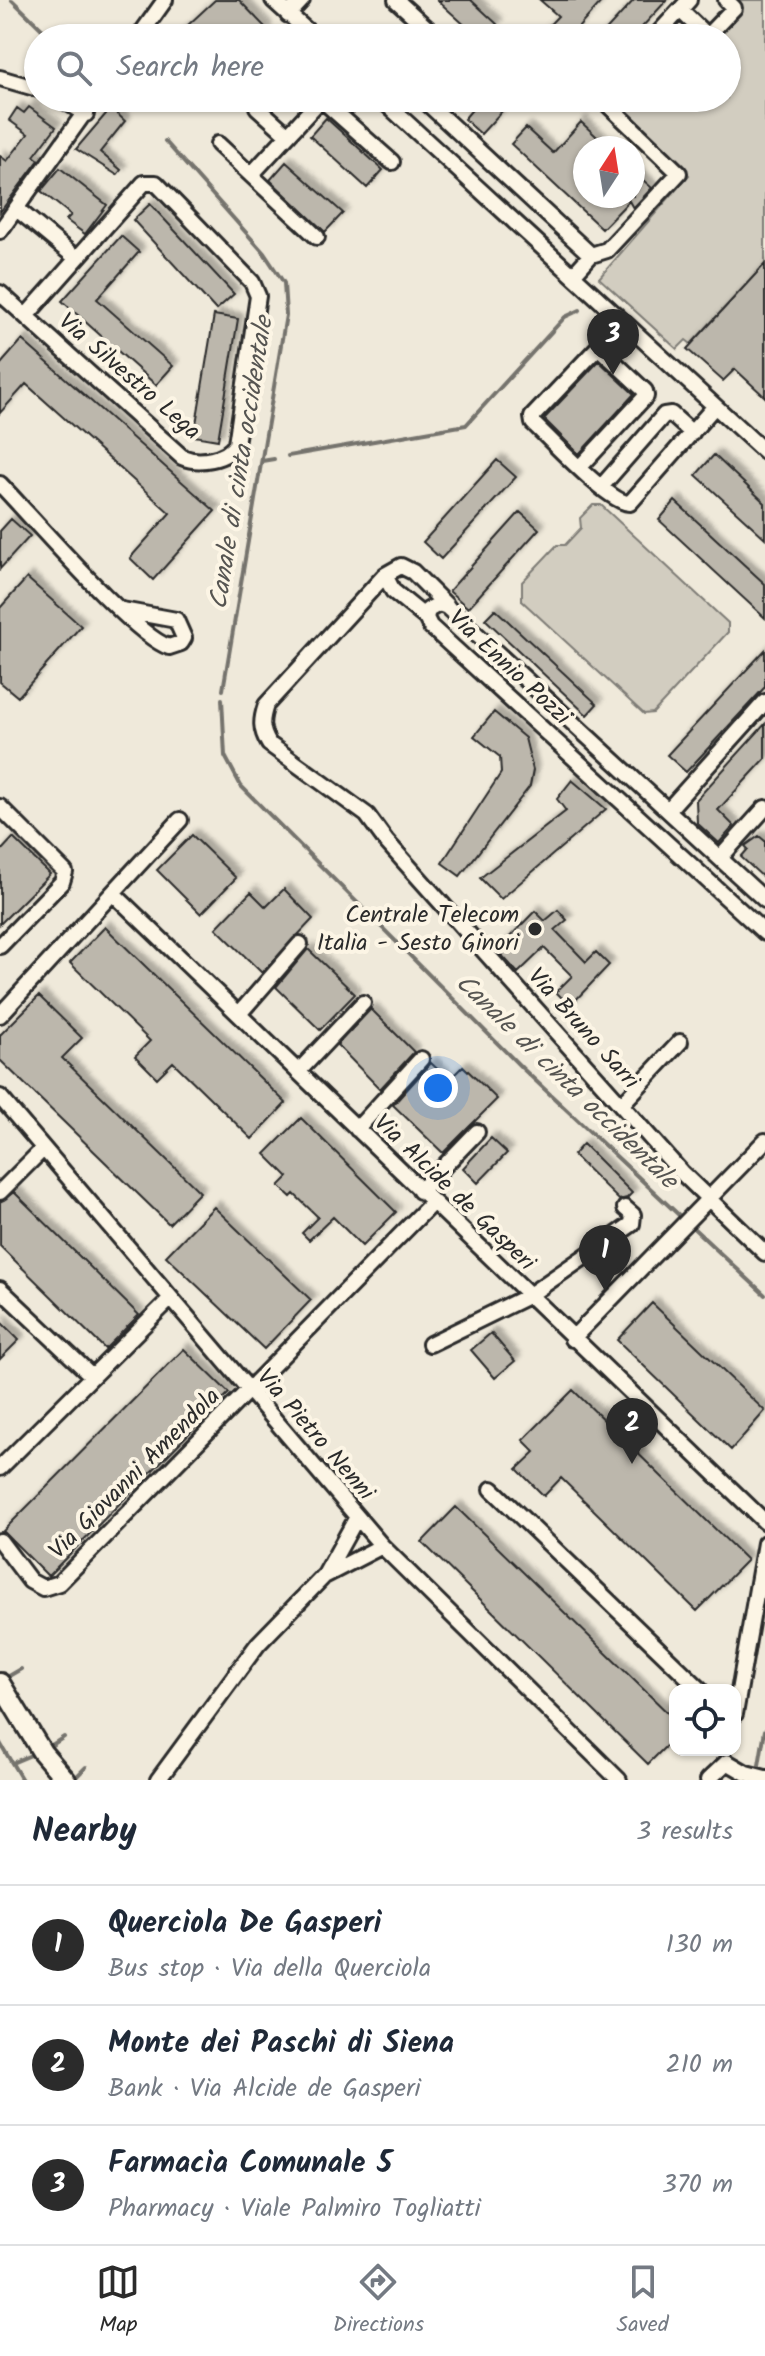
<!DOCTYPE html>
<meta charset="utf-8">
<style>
:root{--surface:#fff;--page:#f2f2f3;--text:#1f2937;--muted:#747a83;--line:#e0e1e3;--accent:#2b2b2b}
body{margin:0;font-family:Kalam,sans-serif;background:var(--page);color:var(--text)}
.controls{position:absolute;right:24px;bottom:24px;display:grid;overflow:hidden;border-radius:16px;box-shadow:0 2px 6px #0004}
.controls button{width:72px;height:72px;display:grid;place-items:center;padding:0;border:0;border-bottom:2px solid var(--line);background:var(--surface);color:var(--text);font:40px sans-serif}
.compass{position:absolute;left:573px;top:136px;width:72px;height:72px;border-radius:50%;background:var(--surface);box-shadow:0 2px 6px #0004;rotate:12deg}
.you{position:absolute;left:438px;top:1088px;width:28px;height:28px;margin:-20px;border:6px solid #fff;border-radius:50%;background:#1a73e8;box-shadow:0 0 0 12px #1a73e833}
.badge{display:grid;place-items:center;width:52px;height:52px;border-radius:50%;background:var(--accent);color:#fff;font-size:26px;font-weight:700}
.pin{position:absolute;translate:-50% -66px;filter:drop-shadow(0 2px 4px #0008)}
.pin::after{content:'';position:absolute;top:42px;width:28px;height:24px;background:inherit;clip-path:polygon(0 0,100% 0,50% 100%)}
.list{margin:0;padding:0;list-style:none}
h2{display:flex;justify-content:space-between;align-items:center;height:104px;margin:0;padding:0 32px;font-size:34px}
h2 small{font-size:26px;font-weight:400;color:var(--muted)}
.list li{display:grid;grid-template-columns:52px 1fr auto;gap:24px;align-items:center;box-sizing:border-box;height:120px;padding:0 32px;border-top:2px solid var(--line)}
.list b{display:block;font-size:30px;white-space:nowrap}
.list p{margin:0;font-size:26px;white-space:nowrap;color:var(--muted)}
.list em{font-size:26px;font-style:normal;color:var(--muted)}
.icon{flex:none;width:44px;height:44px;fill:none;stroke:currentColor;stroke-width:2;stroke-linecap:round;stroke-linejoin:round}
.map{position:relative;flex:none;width:765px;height:1780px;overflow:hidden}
.search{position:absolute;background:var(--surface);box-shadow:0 2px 6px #0004;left:24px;right:24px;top:24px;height:88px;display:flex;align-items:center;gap:20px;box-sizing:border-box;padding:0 28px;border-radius:44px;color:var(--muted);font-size:30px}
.sheet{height:464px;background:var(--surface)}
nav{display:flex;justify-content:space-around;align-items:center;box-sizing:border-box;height:112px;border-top:2px solid var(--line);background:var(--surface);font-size:22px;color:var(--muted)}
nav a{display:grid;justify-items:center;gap:4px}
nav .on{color:var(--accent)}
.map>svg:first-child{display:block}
.green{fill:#d2cdc0;stroke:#7e7c76;stroke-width:2}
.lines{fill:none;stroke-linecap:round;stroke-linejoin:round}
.stream{stroke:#75736d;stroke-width:4}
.building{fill:#bcb7ac;stroke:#2b2b2b;stroke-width:2;filter:url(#shadow)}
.minor-casing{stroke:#2b2b2b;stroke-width:20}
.major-casing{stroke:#2b2b2b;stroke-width:24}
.minor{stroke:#fcf5e5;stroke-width:14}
.major{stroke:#fcf5e5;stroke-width:18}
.poi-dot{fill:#2b2b2b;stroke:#fcf5e5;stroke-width:3}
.labels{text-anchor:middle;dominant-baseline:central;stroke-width:8;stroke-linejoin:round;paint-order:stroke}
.street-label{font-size:24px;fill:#2b2b2b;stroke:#fcf5e5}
.poi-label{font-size:24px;fill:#2b2b2b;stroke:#fcf5e5;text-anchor:end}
.water-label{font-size:26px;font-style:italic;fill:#565552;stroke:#fcf5e5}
</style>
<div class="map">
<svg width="765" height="1780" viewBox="0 0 765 1780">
<defs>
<filter id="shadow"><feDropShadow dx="5.5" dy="-5.5" stdDeviation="2" flood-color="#0004"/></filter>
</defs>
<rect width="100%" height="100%" fill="#efe9da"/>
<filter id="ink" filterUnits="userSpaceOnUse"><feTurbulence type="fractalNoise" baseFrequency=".0125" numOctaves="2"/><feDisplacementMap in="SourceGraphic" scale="16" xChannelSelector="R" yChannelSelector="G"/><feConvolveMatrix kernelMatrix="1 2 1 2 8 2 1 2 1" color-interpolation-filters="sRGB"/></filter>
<g filter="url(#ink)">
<path class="green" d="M733,0H765V264L691,344L686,340L677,349L599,278L689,175L609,98H727V38H711Z
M593,505H601L728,623V632L653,713L644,714L522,601V582L557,545H565L581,528L580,518Z"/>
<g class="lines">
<path class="stream" d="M12,0L51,38
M165,141L264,253L284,283L286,315L223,690
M288,456L466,425L565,317L580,310
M262,461L274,459
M222,699L225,756L241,786L522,1068L682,1218
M689,1224L765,1295
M9,1676L21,1669
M0,1743L22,1780
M52,1745L64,1737
M12,1763L31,1755
M758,1771L765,1730
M76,1777L86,1767"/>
</g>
<path class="building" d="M215,0H239L266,28L263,32L269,38H230L223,30L213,38H174Z
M437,0H471L497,24L484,38H479Z
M540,0H603L569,38H537L558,16Z
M634,0H667L632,38H599Z
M482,98H514L481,134L464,119Z
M29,107L56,127L34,156L39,160L0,212V156L7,161L28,134L9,120L17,108L24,113Z
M111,108L125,121L100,152L121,170L117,175L76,149Z
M326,118L383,170L367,188L310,136Z
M581,122L609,148H585V196H633V171L652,188L633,208L629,201L602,229L511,144L526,128L553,153Z
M286,162L343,213L325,232L270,180Z
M60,168L107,205L85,234L66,220L71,215L41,191Z
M150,204L234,294L216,310L133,220Z
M121,236L139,252L97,299L173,366L156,385L62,301Z
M765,264V397L735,369L723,381L687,349Z
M214,315L238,319L218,440L194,436Z
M22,340L215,511L153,580L130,558L170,513L26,384L0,413V365Z
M599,361L634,394L579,454L544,419Z
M714,455L765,503V538L696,475Z
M497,460L516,477L441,559L423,542Z
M675,501L765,584V618L659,520Z
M520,512L539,529L468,608L449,591Z
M11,519L30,536L0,569V531Z
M27,578L81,626L18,697L0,682V608Z
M495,609L597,704L587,715L485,619Z
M765,650V687L686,772L667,755Z
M494,712L525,738L533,770L530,786L460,876L442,863L501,773L500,757L474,736Z
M765,724V759L718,810L734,826L719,843L697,823L696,800Z
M572,780L606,809L501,899L480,878L566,811L557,799Z
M192,835L236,878L201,914L157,870Z
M759,836L765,841V879L741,857L748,849L745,846Z
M13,838L50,874L0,924V852Z
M284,889L313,919L262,973L216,928L251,892L266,907Z
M558,910L567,920L555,930L586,962L596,952L609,965L570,1006L556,992L572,976L544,948L518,973L497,950L535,911L545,921Z
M105,927L286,1103L252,1139L173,1062L157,1078L135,1056L150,1041L70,963Z
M308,949L355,994L320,1030L276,987Z
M39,996L82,1038L62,1058L200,1192L169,1224L0,1060V1035Z
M371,1009L414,1052L380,1089L337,1045Z
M431,1063L449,1080L463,1066L497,1099L443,1153L393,1105Z
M301,1118L396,1212L362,1246L333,1217L309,1240L302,1233L318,1217L294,1194L291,1197L279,1186L288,1177L265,1154Z
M491,1138L507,1153L478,1183L463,1168Z
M583,1144L632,1193L627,1198L619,1200L573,1155Z
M14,1192L139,1315L105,1349L0,1246V1202Z
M214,1207L311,1300L264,1349L166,1256Z
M652,1303L765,1411L731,1450L617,1340Z
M0,1321L19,1340L0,1359Z
M491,1333L515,1361L495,1378L471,1350Z
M184,1349L229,1393L48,1576L3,1531Z
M573,1390L747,1560L697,1611L561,1478L544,1496L517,1469L535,1452L523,1440Z
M456,1507L675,1720V1737L648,1764L422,1542Z"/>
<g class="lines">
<g class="minor-casing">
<path id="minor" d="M273,0L315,38
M396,0L438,38
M680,10L707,36L734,8L726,0
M288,15L302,0
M138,38L165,0
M654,38L689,0
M0,78L38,89
M60,98L86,114
M380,98L765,452
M321,99L392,162
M426,102L591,255L573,275
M257,107L288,135
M218,144L317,237
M251,175L322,98
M18,210L76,258
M0,231L95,98
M591,255L607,250L679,173L601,98
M0,293L182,457C198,464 227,460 236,444L258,296L252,282L156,183H144L26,316
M623,321L532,417L533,423C550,439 611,505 630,503L715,406
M580,467L646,396L645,391L598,347
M0,484C31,516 135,637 169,647L181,643L184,638L176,620L122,610
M601,487L664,415L671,414L692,433
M385,575L266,705C261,720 260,729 269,744L367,815L386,841L681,1172L765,1253
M426,618L393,591L385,575L401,566L413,572L447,606
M0,807L65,872L62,882L0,946
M668,810L765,702
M720,858L765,808
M114,894L765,1522
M765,900L447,607L439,604L428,610L426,618L430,626L765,933
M239,1014L300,944
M0,1015L180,820
M298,1072L363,1003
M0,1097L382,1546L619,1780
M621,1105L680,1042
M357,1129L421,1059
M420,1191L477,1132
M0,1192L43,1149
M0,1289L92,1376
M572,1339L765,1141
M430,1344L528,1296L632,1224L633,1215L625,1208
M0,1468L169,1300
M492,1489L701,1690
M0,1541L30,1581L43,1588L59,1583L432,1203
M326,1573L357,1517
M735,1714L765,1543
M727,1762L746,1773L765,1778
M158,1780L258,1644L324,1576L382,1546
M708,1780L727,1762"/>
</g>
<g class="major-casing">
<path id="major" d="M0,1683L42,1752L66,1780"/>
</g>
<use href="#minor" class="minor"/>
<use href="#major" class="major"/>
</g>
</g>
<circle class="poi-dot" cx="535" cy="929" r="8"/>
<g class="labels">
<g class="street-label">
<text transform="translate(129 377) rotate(41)">Via Silvestro Lega</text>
<text transform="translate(509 668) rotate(43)">Via Ennio Pozzi</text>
<text transform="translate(583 1029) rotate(48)">Via Bruno Sarri</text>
<text transform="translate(454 1193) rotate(44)">Via Alcide de Gasperi</text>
<text transform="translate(315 1435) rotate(49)">Via Pietro Nenni</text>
<text transform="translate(135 1474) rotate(-45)">Via Giovanni Amendola</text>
</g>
<g class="poi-label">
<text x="519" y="915">Centrale Telecom<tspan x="519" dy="28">Italia - Sesto Ginori</tspan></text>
</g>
<g class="water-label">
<text transform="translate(242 463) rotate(-81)">Canale di cinta occidentale</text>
<text transform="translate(566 1082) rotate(44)">Canale di cinta occidentale</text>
</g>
</g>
</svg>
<div class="controls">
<button><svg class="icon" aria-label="locate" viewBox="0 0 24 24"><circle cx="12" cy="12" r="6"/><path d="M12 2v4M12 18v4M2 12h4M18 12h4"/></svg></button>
</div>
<svg class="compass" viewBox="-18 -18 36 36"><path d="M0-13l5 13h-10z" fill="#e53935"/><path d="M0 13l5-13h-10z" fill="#747a83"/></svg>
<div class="you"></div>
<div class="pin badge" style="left:605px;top:1291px">1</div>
<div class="pin badge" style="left:632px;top:1464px">2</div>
<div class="pin badge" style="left:613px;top:375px">3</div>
<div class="search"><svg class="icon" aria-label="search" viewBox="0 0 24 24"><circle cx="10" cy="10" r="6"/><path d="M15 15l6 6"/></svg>Search here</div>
</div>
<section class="sheet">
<h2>Nearby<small>3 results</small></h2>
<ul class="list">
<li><span class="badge">1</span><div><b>Querciola De Gasperi</b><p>Bus stop · Via della Querciola</p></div><em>130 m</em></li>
<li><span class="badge">2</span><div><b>Monte dei Paschi di Siena</b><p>Bank · Via Alcide de Gasperi</p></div><em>210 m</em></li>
<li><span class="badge">3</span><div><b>Farmacia Comunale 5</b><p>Pharmacy · Viale Palmiro Togliatti</p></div><em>370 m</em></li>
</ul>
</section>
<nav>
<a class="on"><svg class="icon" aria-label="map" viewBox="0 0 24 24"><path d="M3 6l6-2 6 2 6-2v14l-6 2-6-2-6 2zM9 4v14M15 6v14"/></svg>Map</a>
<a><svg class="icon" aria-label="directions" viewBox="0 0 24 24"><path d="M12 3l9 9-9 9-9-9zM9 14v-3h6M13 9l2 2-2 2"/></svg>Directions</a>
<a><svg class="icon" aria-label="saved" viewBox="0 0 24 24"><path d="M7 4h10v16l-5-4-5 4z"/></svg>Saved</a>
</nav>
